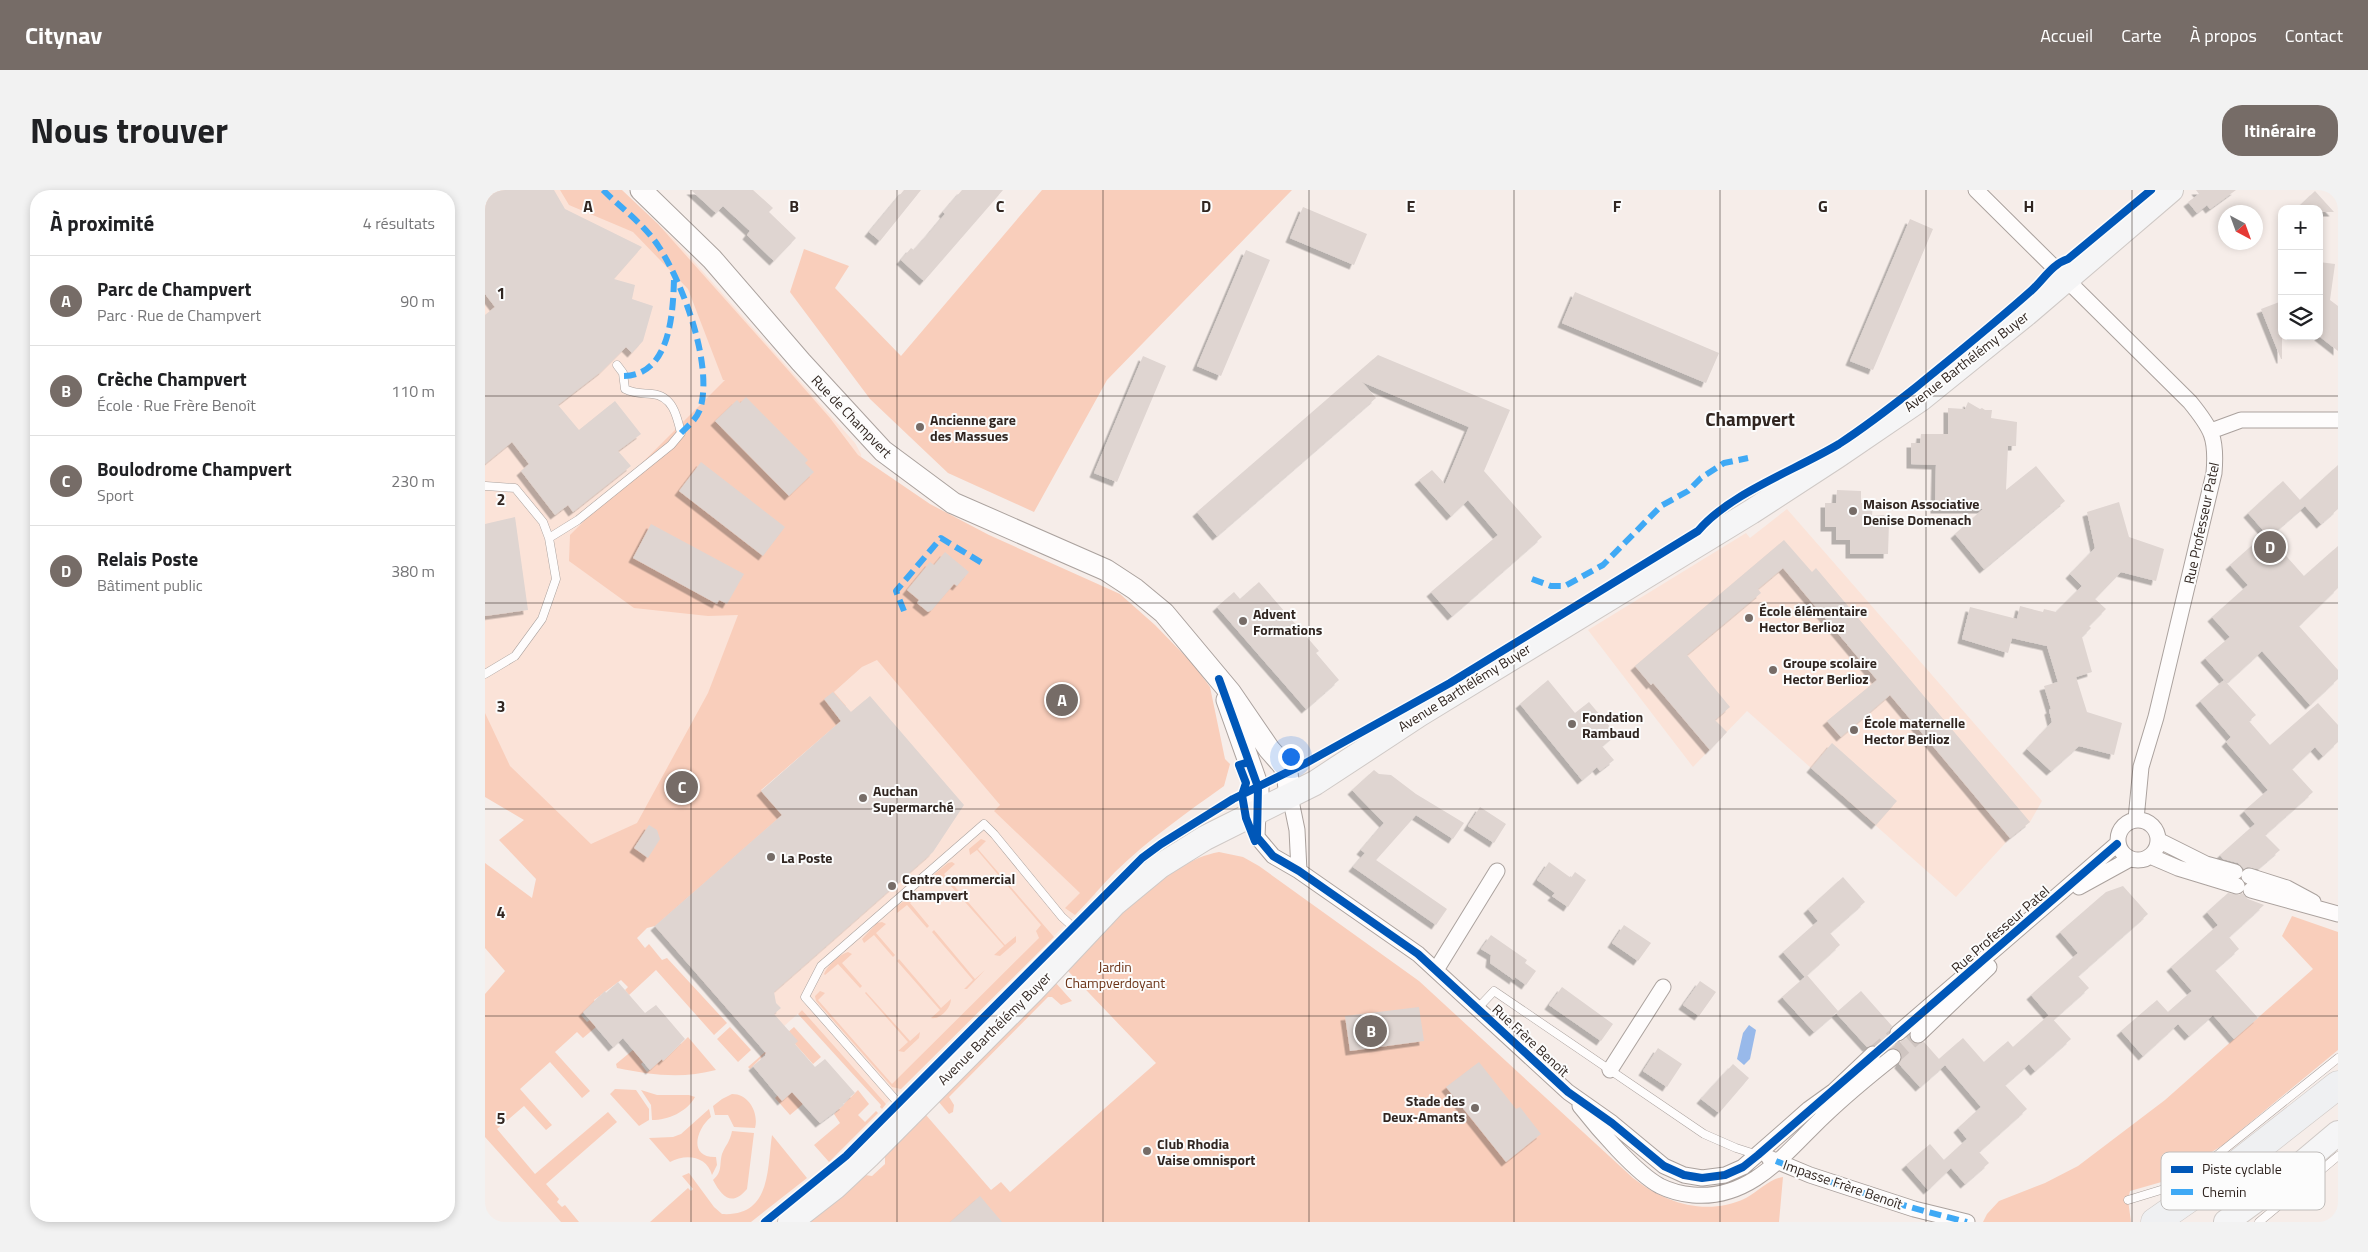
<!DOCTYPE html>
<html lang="fr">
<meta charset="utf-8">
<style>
:root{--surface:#fff;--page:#f2f2f2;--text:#202124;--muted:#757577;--line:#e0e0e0;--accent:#766c67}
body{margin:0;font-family:"Titillium Web",sans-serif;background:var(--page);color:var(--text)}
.controls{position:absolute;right:15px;top:15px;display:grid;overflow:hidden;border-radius:10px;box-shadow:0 2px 8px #0003}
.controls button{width:45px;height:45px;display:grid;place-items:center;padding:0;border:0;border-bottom:1px solid var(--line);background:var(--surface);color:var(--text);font:25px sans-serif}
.compass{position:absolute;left:1733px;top:15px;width:45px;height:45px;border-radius:50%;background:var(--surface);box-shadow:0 2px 8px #0003;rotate:139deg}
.you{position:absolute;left:805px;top:566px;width:18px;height:18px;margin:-12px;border:4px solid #fff;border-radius:50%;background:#1a73e8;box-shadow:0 0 0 8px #1a73e833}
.badge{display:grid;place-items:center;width:32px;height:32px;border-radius:50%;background:var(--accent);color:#fff;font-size:16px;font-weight:700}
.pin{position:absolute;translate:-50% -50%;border:2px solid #fff;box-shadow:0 1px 5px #0006}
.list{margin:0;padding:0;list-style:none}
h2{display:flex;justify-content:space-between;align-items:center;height:65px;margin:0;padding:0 20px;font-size:21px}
h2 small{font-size:16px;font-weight:400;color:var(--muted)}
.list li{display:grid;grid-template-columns:32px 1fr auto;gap:15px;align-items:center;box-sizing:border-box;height:90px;padding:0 20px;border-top:1px solid var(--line)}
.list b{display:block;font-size:19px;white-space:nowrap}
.list p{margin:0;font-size:16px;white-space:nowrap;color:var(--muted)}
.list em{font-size:16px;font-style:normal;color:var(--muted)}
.icon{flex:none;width:28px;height:28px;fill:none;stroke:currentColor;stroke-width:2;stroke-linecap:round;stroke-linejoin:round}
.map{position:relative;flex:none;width:1853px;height:1032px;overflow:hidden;border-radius:20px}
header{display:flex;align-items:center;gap:30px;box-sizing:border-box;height:70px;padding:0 25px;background:var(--accent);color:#fff}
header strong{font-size:24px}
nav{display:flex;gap:28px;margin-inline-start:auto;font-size:18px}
.intro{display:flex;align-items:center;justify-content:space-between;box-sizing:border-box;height:120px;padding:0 30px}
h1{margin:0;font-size:35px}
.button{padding:12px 22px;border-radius:20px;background:var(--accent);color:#fff;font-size:18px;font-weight:700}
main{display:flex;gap:30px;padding:0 30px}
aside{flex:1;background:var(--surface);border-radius:20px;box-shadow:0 2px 8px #0003}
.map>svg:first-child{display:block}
.built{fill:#fbe3d8}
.green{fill:#f9cebb}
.water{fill:#98b9ea}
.building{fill:#dfd5d1;filter:url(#shadow)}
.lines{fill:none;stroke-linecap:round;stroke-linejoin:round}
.street-tunnel{stroke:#cfc5c1;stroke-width:15;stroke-dasharray:15 8;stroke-linecap:butt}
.lane-casing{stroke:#aba29e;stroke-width:9}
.street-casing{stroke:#aba29e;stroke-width:17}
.secondary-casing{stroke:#aba29e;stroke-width:23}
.primary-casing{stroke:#cfc9c6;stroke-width:26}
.highway-casing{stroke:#cfc9c6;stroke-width:29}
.lane{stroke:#fefcfc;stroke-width:8}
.street{stroke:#fefcfc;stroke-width:15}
.secondary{stroke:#fefcfc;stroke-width:21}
.primary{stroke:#f5f5f6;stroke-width:24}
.highway{stroke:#eff0f2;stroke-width:28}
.quiet{stroke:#3fa9f5;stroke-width:6;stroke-dasharray:12 6;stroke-linecap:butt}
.cycleway-casing{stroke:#fcfcfc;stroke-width:11}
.cycleway{stroke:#0057b8;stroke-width:8}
.grid{fill:none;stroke:#312621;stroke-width:1;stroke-opacity:0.55}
.poi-dot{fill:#766c67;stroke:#fcfcfc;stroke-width:2}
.labels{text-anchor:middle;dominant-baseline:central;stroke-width:4;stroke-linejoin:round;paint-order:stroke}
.street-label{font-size:14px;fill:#312621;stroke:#fcfcfc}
.poi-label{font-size:14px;font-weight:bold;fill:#312621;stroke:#fcfcfc;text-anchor:start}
.park-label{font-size:14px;fill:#6c3418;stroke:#fcfcfc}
.district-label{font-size:19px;font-weight:bold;fill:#312621;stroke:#fcfcfc}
.key{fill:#fcfcfc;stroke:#bfbcba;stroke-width:1}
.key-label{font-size:14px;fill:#312621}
.grid-label{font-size:16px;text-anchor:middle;font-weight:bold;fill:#312621;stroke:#fcfcfc;stroke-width:4;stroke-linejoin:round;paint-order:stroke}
</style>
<header>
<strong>Citynav</strong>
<nav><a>Accueil</a><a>Carte</a><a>À propos</a><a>Contact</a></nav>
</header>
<div class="intro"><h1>Nous trouver</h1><a class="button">Itinéraire</a></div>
<main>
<aside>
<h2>À proximité<small>4 résultats</small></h2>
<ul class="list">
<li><span class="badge">A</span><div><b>Parc de Champvert</b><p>Parc · Rue de Champvert</p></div><em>90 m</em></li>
<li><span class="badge">B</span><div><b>Crèche Champvert</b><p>École · Rue Frère Benoît</p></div><em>110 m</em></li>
<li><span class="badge">C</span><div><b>Boulodrome Champvert</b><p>Sport</p></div><em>230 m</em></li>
<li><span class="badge">D</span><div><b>Relais Poste</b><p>Bâtiment public</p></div><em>380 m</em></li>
</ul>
</aside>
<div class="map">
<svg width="1853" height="1032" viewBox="0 0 1853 1032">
<defs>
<filter id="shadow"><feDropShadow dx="-4.5" dy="4.5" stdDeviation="0" flood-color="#0004"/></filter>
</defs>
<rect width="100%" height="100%" fill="#f6ede9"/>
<path class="built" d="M0,0H136L189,49L370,253L376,264L377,278L130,684L0,559Z
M1302,319L1557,611L1545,632L1525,648L1471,707L1262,521L1208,577L1103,440L1261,343L1265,348Z
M392,469L515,615L611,704L401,914L317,820L276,857L170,736L297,625L276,601L356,531L349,502L377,477Z"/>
<path class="green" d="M75,0H137L173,34L303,180L345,228L373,265L445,314L504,345L635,404L670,435L708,474L725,497L740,569L745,574L739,596C701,623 663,650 630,682C616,696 604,711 590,725L580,718L595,703L509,621L515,615L392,470L377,477L349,502L361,516L351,524L356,531L276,600L297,625L170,736L162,738L152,748L160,758L164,754L177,770L182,768L242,833L229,845L171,780L144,805L140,800L143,797L136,790L109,810L110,812L96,825L102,832L105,830L111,837L98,848L92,842L70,862L105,901L97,908L65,872L35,899L67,935L61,940L39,916L12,939L50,984L123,922L132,932L61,994L74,1009L72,1012L77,1017L80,1015L94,1032H76L0,947V804L20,781L0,758V673L47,708L51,689L14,650L39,630L0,607V523L25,576L106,654L152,633L223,503L253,425L223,426L149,418L84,371L85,345L240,190H238L203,99L148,42L84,15Z
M557,0H807L622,190L549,322L463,283L385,209L305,102L319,59L364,76L350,98L416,166Z
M496,649L501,651L493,659L569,747L416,899L407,897L331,811L330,806L335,801L340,803L333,810L407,894L554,748L551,741L556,735L492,660L485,665L484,659Z
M734,662L758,667L774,676L934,791L1148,988C1180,1013 1221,1027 1261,1008C1273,1002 1284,989 1298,987L1294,1032H324L380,985L387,986L400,974V966L441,925L506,1000L516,992L525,1002L671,873L582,780C620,742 680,671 734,662Z
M467,672L470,674L459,684L520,755L531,746V752L515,766L509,765L519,756L457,686L447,694V686L463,673Z
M431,703L435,704L425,713L444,736L442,738L422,715L412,723V716Z
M1807,726L1853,742V860L1738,955L1680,991L1645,1001L1643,1010L1646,1032H1498L1502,1024L1514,1011L1560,993L1593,976L1680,910L1828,779L1797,746Z
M397,732L401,734L391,743L410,765L408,767L389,745L379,753L377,749L392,733Z
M449,740L490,789L500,780L482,799H479L488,790L447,742Z
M363,762L367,764L357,773L377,796L375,798L353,774L340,785L339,784C343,775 353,765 363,762Z
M414,769L456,818L466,809C466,818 455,830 446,828L455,820L412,771Z
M570,792L587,811L576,815L567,807H563L464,907L469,915L468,922L464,924L453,911Z
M381,802L425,851L435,842L434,848L419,862L413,861L423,852L380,803Z
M317,820L401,914L397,919L395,917L396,915L313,824Z
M245,837L266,860L253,872L232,849Z
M309,837L336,867L328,874L310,854L289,855L265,879L263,877Z
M203,847L231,880C197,889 166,885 132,878L131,874L148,860L158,872L156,874L162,882L177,869L179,870Z
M130,899L151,900L164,919V930L154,936L125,904Z
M156,900L172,905H204L210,907C202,922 183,930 167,930L166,915Z
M373,900L384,914L373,925L380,932L391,921L393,923L344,972L329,955L355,933L349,924Z
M307,902L318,914L305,925L290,908L293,905L298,910Z
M247,904C264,904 274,923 270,938L249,937L243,925H230L228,916L237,909Z
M224,919L226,927C211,939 203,968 231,967L232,975L227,985C222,966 201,963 185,972L164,948L188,947L196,944Z
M247,941L269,943L262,999C247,1017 237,1007 228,990C238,981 234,975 237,964C240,956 245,952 247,941Z
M287,945L322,988L266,1032H165L203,998L206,1001L208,999L197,986L204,983L229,1017L237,1024C286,1027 282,980 287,945Z"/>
<path class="water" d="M1264,835L1271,840L1265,869L1259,875L1252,869L1258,843Z"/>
<path class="building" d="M0,0H69L80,19L157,57L129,89L150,95L147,109L168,116L158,151L147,163L141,157L117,181L73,215L94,240L130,211L156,244L133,261L146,276L88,322L83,315L70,325L36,281L44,274L27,252L0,274V125L10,117L0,104Z
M206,0H268L288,18L284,22L311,48L289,71L262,45L265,41L238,16L231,23Z
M419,0H436L395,51L384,42Z
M477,0H518L439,91L416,70L426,58L429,60L445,42L460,24L458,22Z
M1711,0H1751L1725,19L1722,15L1712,23L1703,12L1714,4Z
M1830,1L1849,22H1834V19H1811Z
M818,17L882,44L869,75L805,48Z
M1425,29L1448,39L1388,180L1365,171Z
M761,60L785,70L736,186L712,176Z
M1834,72L1850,74L1845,110L1853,116V161L1834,146Z
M1090,102L1234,163L1221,193L1077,133Z
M1797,111V169H1796L1776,119Z
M893,165L1025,220L999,281L1057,347L967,426L946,402L1013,345L983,310L966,326L934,290L947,280L960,294L984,237L877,192L891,208L732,346L712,322Z
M658,166L681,176L632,292L609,283Z
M261,207L323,270L320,273L329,282L304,306L230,231L252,210L255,213Z
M1483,212L1495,219L1497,218L1500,220H1507L1506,228L1532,232L1531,256H1523L1521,300L1551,276L1580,311L1499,379L1470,344L1498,319H1450L1451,275L1426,274V253H1435L1436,244H1463V218L1480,219Z
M216,272L300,337L278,366L194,301Z
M1853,275V319L1836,334L1820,316L1784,347L1763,323L1798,291L1815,310Z
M1352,300L1376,301V313H1388L1387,326L1399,325L1404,332L1403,364H1365V350H1351V337H1340V313H1351Z
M1634,312L1644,347L1679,359L1671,391L1636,382L1610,409L1621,419L1604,436L1606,438L1597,447L1607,482L1591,487L1602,522L1637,533L1629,565L1594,556L1566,581L1542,559L1567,532L1564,520L1566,519L1559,496L1573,492L1562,456L1527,448L1523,463L1477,449L1485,417L1532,429L1535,416L1558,422L1559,419L1571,422L1597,396L1585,384L1610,358L1602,322Z
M30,327L43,420L0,426V334Z
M166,334L259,384L242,414L234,410L232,414L148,368Z
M1781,343L1819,386L1853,356V398L1814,436L1853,480V489L1825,515L1777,461L1742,493L1720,468L1745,447L1727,427L1763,395L1745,375Z
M1299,350L1327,382L1331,378L1545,632L1525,648L1405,505L1356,547L1342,531L1392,490L1298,378L1273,399L1276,403L1202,465L1245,517L1230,530L1242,542L1225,560L1168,493L1166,495L1150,476Z
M460,362L484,382L472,396L469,394L447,420L443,422L432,413L434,410L422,400L445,372L449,375Z
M774,392L834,461L831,463L854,490L821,519L732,417L749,402L755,409Z
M1063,490L1090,523L1104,512L1131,544L1117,556L1129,570L1115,581L1112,577L1097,590L1035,514Z
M1739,490L1771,525L1764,531L1785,555L1833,513L1853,535V552L1838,566L1830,557L1807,579L1828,602L1780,645L1795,660L1773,679L1762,677L1759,679L1753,673L1738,669L1735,665L1770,634L1759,621L1783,600L1741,552L1746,547L1715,511Z
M348,502L366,522L385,506L479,615L448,662L289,802L291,813L296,818L289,824L313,851L310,854L330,877L340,869L370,903L358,913L359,915L335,933L307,902L297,911L268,876L280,866L281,863L170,736L297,625L276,601L356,531L339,509Z
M1347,553L1412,611L1391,635L1326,578Z
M889,580L894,584L906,585L931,604L979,633L968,649L931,625L891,670L962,719L951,735L868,677L880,663L876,660L899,633L867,600Z
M995,617L1021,634L1009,653L983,636Z
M164,635L172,640L175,649L163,668L149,658Z
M1064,672L1086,688L1090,682L1101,690L1083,717L1067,706L1070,703L1052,690Z
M1358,687L1380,712L1345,743L1355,755L1322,785L1353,821L1329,842L1297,807L1320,787L1298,762L1333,731L1323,719Z
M1638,696L1663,724L1593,786L1604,798L1568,830L1546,805L1593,763L1575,742L1621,702Z
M1743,703L1754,705L1757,703L1763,709L1779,715L1744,747L1754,759L1730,780L1773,828L1749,849L1728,825L1704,846L1693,834L1658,866L1636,841L1672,810L1683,822L1707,801L1686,777L1733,735L1722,722Z
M1139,735L1166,753L1153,771L1127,753Z
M1006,745L1042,770L1040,773L1051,781L1041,795L1030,787L1029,790L1005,773L1006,765L996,759Z
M1215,791L1231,802L1214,826L1198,815Z
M133,792L160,823L171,815L200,849L178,871L177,869L165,880L138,848L128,857L98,822L120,801L121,803Z
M1077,797L1128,834L1116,851L1064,815Z
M1376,801L1407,836L1404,844L1406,849L1415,852L1424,846L1430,854L1439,852L1454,869L1478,848L1499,872L1523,851L1528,857L1564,825L1586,849L1550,881L1544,874L1520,895L1542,919L1494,962L1504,973L1480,994L1466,978L1443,1000L1421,975L1445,954L1459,970L1482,949L1473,938L1496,917L1460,875L1435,897L1414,874L1417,866L1415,861L1406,858L1397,864L1395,858L1391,855L1382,857L1351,823Z
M934,817L939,851L865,861L860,826Z
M1173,858L1197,874L1182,897L1158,881Z
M994,872L1031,919L1035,917L1056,944L1021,972L961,897Z
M1248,874L1264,888L1234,923L1216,909Z
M495,1006L517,1032H465Z"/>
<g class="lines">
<path class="street-tunnel" d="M1388,864L1413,843
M1408,867L1433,845"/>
<g class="lane-casing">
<path id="lane" d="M64,348L93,330L186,255L196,243C192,226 188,206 167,204C156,203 150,204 140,199L138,183L132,175
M0,484L30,466L57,429L71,389L64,348L58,332L30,298L1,296
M993,818L1009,801L1219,944L1251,958L1273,965
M422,923L320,807L336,776L499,634L509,644L577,727L597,745
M1643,1010L1679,999L1731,966L1853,868
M1774,1032L1853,966"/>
</g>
<g class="street-casing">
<path id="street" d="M1491,0L1705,212C1727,239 1732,248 1729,283L1671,527L1656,577L1651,629
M1726,241L1756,230H1853
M805,606L812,640L814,681
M773,622L772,647L788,666L814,681L933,764L1083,902L1127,933L1179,976L1199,985L1217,988L1240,985L1258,977L1324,919L1349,901L1388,864
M1633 650a20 20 0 1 1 40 0a20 20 0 1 1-40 0Z
M1673,650L1721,674L1750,682
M1665,666L1693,678L1752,696
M1764,686L1802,698L1828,712
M1594,697L1645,669
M1766,700L1853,724
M951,780L1012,681
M1413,843L1632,654
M1433,845L1504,777
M1125,880L1178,797
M1095,916C1113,939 1151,983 1175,996C1185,1001 1197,1004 1208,1005C1267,1010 1301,962 1339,926C1361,905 1384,886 1408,867
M1284,968L1325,985L1429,1019L1482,1032"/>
</g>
<g class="secondary-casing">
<path id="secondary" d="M156,0L227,69L316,172L398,261L468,313L621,380L650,399L679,423L745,502L784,559L798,575L802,583L805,606
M742,510L773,597V622"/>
</g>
<g class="primary-casing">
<path id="primary" d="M305,1032L350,997L383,966L548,800L629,714L675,676L720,648L830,593L935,524L1266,322L1352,266L1437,208L1541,124L1686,0
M1741,1032L1790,996L1853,943"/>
</g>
<g class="highway-casing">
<path id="highway" d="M1670,1032L1746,979L1853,895"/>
</g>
<use href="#lane" class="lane"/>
<use href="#street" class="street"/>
<use href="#secondary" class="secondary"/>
<use href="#primary" class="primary"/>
<use href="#highway" class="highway"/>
<path class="quiet" d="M118,0C136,18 160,35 174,57C198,94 227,172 216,216C213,228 204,235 196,243
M139,186C185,185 188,124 189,89
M1047,389L1066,396H1080L1118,375L1176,316L1203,301L1216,288L1239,273L1263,268
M419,421L411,401L456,348L497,373
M1291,971C1353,997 1417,1016 1482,1032"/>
<g class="cycleway-casing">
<path id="cycleway" d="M734,489L773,597L772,647L788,666L814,681L933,764L1083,902L1127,933L1179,976L1199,985L1217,988L1240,985L1258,977L1273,965L1632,654
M764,572L754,575L761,593L757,605L761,628L770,651
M280,1032L361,966L657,668L676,654L748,609L821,573L965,493L1213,341C1245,303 1311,280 1354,254C1380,237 1406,217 1430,198C1469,166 1509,134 1547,100C1559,89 1567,74 1583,69L1666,0"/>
</g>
<use href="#cycleway" class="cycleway"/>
</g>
<path class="grid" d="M206,0V1032M412,0V1032M618,0V1032M824,0V1032M1029,0V1032M1235,0V1032M1441,0V1032M1647,0V1032M0,206H1853M0,413H1853M0,619H1853M0,826H1853"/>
<g class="poi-dot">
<circle cx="435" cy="237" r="5"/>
<circle cx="1368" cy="321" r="5"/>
<circle cx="1264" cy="428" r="5"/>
<circle cx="758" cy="431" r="5"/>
<circle cx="1288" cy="480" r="5"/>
<circle cx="1087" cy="534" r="5"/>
<circle cx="1369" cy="540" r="5"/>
<circle cx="378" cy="608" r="5"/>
<circle cx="286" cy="667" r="5"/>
<circle cx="407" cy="696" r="5"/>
<circle cx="990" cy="918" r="5"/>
<circle cx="662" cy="961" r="5"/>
</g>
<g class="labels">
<g class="street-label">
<text transform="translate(1481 171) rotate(-38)">Avenue Barthélémy Buyer</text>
<text transform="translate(367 226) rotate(46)">Rue de Champvert</text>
<text transform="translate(1716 333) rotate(-78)">Rue Professeur Patel</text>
<text transform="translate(979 497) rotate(-32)">Avenue Barthélémy Buyer</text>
<text transform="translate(1515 739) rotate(-41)">Rue Professeur Patel</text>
<text transform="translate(509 838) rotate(-45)">Avenue Barthélémy Buyer</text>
<text transform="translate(1046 850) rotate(43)">Rue Frère Benoît</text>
<text transform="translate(1358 994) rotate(19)">Impasse Frère Benoît</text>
</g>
<g class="poi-label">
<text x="445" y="229">Ancienne gare<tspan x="445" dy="16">des Massues</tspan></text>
<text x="1378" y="313">Maison Associative<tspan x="1378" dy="16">Denise Domenach</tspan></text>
<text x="1274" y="420">École élémentaire<tspan x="1274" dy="16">Hector Berlioz</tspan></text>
<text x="768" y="423">Advent<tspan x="768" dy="16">Formations</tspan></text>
<text x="1298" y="472">Groupe scolaire<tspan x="1298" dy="16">Hector Berlioz</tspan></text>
<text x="1097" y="526">Fondation<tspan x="1097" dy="16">Rambaud</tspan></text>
<text x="1379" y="532">École maternelle<tspan x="1379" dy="16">Hector Berlioz</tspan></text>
<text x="388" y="600">Auchan<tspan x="388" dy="16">Supermarché</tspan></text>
<text x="296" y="667">La Poste</text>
<text x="417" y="688">Centre commercial<tspan x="417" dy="16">Champvert</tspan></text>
<text x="980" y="910" text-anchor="end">Stade des<tspan x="980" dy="16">Deux-Amants</tspan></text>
<text x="672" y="953">Club Rhodia<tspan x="672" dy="16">Vaise omnisport</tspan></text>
</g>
<g class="park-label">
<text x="630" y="776">Jardin<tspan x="630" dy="16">Champverdoyant</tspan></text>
</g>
<g class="district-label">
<text x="1265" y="228">Champvert</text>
</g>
</g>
<rect x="1676" y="962" width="164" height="58" rx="8" class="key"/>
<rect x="1686" y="976" width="22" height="7" fill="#0057b8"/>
<rect x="1686" y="999" width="22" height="6" fill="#3fa9f5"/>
<g class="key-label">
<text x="1717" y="984">Piste cyclable</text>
<text x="1717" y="1007">Chemin</text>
</g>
<g class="grid-label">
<text x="103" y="22">A</text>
<text x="309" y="22">B</text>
<text x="515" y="22">C</text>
<text x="721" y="22">D</text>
<text x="926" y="22">E</text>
<text x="1132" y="22">F</text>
<text x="1338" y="22">G</text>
<text x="1544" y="22">H</text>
<text x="16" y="109">1</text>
<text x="16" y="315">2</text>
<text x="16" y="522">3</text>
<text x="16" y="728">4</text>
<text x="16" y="934">5</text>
</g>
</svg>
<div class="controls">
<button>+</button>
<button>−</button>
<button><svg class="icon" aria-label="layers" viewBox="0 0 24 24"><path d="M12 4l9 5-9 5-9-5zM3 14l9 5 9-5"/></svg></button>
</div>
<svg class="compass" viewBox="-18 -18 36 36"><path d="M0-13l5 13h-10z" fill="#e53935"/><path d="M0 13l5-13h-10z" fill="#757577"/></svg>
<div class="you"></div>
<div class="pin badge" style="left:577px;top:510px">A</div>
<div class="pin badge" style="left:886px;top:841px">B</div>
<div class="pin badge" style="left:197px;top:597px">C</div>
<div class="pin badge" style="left:1785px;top:357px">D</div>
</div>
</main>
